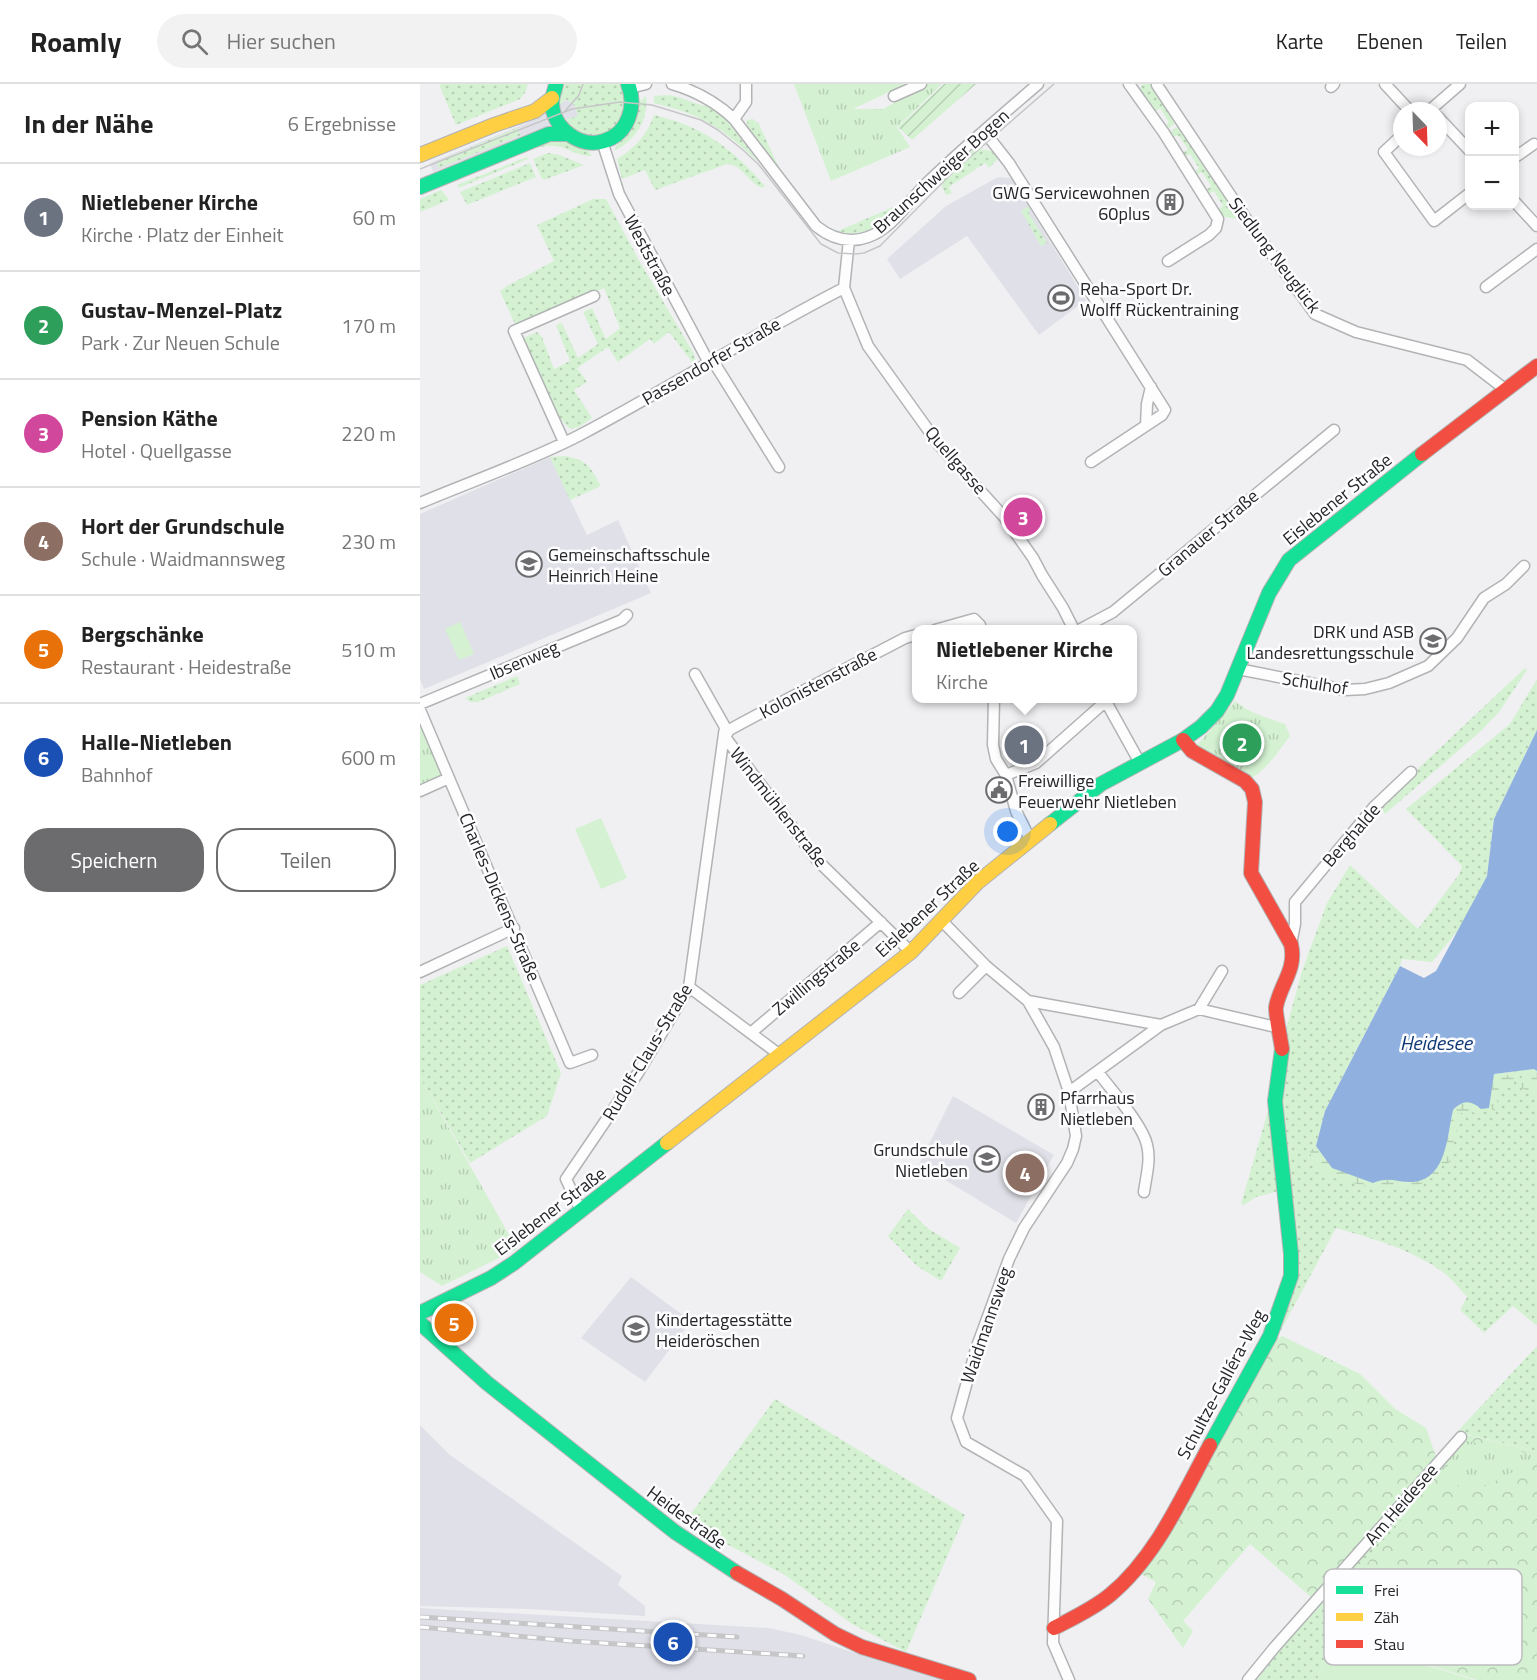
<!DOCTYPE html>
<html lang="de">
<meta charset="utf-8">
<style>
:root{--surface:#fff;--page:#f2f2f2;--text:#222;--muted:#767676;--line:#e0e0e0;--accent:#6c6c6e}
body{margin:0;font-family:"Titillium Web",sans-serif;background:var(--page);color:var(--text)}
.controls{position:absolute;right:18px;top:18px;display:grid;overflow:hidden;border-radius:12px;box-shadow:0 3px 9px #0003}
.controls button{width:54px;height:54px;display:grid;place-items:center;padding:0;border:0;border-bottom:2px solid var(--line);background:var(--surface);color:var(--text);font:30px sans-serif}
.compass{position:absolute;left:973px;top:18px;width:54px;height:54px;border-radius:50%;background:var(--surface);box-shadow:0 3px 9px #0003;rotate:157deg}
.you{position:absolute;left:588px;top:748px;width:21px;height:21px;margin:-15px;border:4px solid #fff;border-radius:50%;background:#1a73e8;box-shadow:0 0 0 9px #1a73e833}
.badge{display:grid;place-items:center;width:39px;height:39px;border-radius:50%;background:var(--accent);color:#fff;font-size:20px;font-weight:700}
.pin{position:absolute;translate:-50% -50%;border:3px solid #fff;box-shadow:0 2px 6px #0006}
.popup{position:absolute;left:492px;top:541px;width:225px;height:78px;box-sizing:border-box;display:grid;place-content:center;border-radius:12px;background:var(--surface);filter:drop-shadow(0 2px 4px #0005);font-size:20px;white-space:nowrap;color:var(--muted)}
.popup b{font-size:22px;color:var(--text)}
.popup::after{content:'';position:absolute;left:50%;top:100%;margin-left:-12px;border:12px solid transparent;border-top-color:var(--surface)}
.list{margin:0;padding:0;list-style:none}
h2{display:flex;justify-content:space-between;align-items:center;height:78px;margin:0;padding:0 24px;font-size:26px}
h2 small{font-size:20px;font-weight:400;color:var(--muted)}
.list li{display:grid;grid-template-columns:39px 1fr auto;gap:18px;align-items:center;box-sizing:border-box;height:108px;padding:0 24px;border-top:2px solid var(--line)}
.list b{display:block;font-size:22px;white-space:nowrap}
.list p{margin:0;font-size:20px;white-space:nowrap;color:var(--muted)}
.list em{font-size:20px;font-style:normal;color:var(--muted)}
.actions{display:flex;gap:12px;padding:18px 24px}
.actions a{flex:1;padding:14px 0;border:2px solid var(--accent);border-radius:24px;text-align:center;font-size:21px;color:var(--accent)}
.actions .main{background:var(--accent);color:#fff}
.icon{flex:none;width:33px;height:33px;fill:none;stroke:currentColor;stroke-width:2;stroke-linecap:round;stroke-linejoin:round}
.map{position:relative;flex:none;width:1117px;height:1596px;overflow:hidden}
header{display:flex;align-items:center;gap:36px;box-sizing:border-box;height:84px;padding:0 30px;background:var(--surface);border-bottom:2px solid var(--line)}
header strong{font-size:28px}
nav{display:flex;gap:33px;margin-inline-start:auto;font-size:21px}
.search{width:420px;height:54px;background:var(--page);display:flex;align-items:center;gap:15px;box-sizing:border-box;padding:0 21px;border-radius:33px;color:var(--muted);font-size:22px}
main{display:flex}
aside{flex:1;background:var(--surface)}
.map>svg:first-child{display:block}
.built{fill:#e0e0e8}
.grass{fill:url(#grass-dots)}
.forest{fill:url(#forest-crowns)}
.wetland{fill:url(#wetland-marsh)}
.park{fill:url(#park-tufts)}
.garden{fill:url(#garden-furrows)}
.pitch{fill:#d4f2d2}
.water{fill:#90b0df}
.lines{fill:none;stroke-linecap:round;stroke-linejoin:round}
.street-casing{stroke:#b2b3b5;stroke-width:13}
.fast-casing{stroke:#b2b3b5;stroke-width:16}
.slow-casing{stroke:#b2b3b5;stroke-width:16}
.jam-casing{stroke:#b2b3b5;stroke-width:16}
.street{stroke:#fdfdfd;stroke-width:10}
.fast{stroke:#16e098;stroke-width:14}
.slow{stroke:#ffcf43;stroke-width:14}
.jam{stroke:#f24e42;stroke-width:14}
.tram{stroke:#c6c6c8;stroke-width:1.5}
.rail-casing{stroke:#c6c6c8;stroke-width:5}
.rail{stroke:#fdfdff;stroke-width:3;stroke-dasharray:9;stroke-linecap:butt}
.labels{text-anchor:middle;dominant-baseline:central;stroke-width:5;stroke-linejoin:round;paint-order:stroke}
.street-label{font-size:18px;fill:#252527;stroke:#fdfdff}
.poi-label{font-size:18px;fill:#252527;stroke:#fdfdff;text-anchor:start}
.water-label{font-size:20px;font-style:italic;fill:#0e3974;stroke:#fdfdff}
.key{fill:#fdfdff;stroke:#bcbcbe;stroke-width:1.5}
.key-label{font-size:16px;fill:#252527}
</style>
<header>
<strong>Roamly</strong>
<div class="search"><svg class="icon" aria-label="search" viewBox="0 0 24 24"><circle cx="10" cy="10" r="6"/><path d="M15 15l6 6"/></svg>Hier suchen</div>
<nav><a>Karte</a><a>Ebenen</a><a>Teilen</a></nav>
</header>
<main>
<aside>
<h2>In der Nähe<small>6 Ergebnisse</small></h2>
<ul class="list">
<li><span class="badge" style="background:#6b7280">1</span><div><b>Nietlebener Kirche</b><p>Kirche · Platz der Einheit</p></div><em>60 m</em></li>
<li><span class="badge" style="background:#2e9e5b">2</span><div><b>Gustav-Menzel-Platz</b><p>Park · Zur Neuen Schule</p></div><em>170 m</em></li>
<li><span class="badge" style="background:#d1479c">3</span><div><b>Pension Käthe</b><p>Hotel · Quellgasse</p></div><em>220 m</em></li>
<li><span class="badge" style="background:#8d6e63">4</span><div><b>Hort der Grundschule</b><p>Schule · Waidmannsweg</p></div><em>230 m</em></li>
<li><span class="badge" style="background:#e8710a">5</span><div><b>Bergschänke</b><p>Restaurant · Heidestraße</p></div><em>510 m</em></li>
<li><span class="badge" style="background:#1a4fb4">6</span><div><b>Halle-Nietleben</b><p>Bahnhof</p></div><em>600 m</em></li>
</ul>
<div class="actions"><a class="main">Speichern</a><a>Teilen</a></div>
</aside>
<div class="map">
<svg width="1117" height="1596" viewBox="0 0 1117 1596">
<defs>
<pattern id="grass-dots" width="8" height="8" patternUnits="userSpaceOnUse" patternTransform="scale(1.5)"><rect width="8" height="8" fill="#d4f2d2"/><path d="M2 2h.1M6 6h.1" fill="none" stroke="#b6cfb4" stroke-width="1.8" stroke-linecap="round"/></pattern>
<pattern id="forest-crowns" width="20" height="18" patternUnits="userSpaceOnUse" patternTransform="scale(1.5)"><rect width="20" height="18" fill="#d4f2d2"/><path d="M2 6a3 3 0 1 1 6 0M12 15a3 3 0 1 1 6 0" fill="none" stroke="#b6cfb4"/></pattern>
<pattern id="wetland-marsh" width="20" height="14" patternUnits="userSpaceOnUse" patternTransform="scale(1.5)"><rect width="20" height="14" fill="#d4f2d2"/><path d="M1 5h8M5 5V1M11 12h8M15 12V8" fill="none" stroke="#b6cfb4"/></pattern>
<pattern id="park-tufts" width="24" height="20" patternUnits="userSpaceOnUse" patternTransform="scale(1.5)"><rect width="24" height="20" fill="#d4f2d2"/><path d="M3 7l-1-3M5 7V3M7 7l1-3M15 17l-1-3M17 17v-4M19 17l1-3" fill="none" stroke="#b6cfb4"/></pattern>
<pattern id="garden-furrows" width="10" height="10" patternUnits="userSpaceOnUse" patternTransform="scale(1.5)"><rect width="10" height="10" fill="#d4f2d2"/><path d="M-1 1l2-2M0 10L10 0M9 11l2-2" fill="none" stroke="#b6cfb4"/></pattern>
</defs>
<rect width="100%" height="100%" fill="#f0f0f3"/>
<path class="built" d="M146,15L155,22L159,32L141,37L140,21Z
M129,27L133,40L13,88L10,79L107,39Z
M578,93L591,94L666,216L619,251L547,152L480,195L467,175L526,122Z
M130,373L167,451L198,436L231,509L4,605L0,595V430Z
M533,1012L634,1071L596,1139L499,1080Z
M211,1193L271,1237L225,1298L161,1254Z
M0,1341L30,1371L202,1492L198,1501L225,1522V1532L108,1525L0,1522Z
M0,1524L349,1544L381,1551L459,1577L530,1596H0Z"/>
<path class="grass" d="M21,0H108L105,9L100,15L36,41L20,3Z
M141,0H204L208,22L195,46L169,55L141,37L158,32L155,22L146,15L140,21L139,6Z
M722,0H734L757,38L748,45L744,43L749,39L740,24L734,28L719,7Z
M247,11C263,12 279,23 292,23L309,39L339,79C301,43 285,32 234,19V12Z
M226,12C229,36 215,57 194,67L219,18Z
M234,31C283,42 313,65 345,102L342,104C328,98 322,81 307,80L235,106L225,86L202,95L197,75C215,64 227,51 234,31Z
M333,35L339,40L360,86L359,87C349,75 326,51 327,36Z
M758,42L760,43L822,136L800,132L797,125L803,122L794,107L788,110L786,106L791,102L782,88L776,91L774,88L779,84L770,70L764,73L762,69L768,65L758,51L752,54L748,50Z
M97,44L101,51L19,84L16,78Z
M141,54L166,64L172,72C149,72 144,56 118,64L115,59Z
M556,64L571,67L577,73V76L569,84L565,79L529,103L532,109L526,111L519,96L538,77Z
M128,69L139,71L164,81L124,96L121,93L113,75Z
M107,73L108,75L39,104L37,101Z
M110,79L116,93L47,121L40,108Z
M21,106L29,116L0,128V115Z
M173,115H186L221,180L274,270L275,276L272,278L249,248L234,260L230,255L198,278L188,263L157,284L167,298L154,306L172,334L159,343L150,345L140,334L101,255L117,248L122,253L134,285L150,277L136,241L142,239L158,274L178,260L163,228L172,224L186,255L200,244L184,204L97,241L94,238L80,207L87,202L134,177L117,141Z
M480,120C459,142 448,153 416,148Z
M611,121L613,124L608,128L627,159L621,162L601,127Z
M143,372C167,375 170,382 181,402L150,416L130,373Z
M1105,584L1107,586L1079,628L1061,647L965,730L961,722L967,714Z
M97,592L100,600L58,618H50L45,614Z
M1117,595V646L1074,735L1067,792L1041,843L1012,878L982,875L980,882L905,1027L896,1062L1033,1026L1046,1017L1056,1020L1074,990L1114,985L1117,987V1242L1093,1222L1064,1249L1040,1226L1047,1213C1039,1204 1030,1193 1020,1186C988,1164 953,1155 916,1144L859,1250L856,1247L874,1194L860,1038L867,942L882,887L907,819L930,781L998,845L1040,789L1042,782L986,725L1090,640Z
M87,862L141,989L127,1032L50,1079L0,993V901Z
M848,1027H850L858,1107L836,1113L824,1121L821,1120Z
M488,1125L507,1144L540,1164L521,1197L497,1182L468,1152Z
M1117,1262V1367L1037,1348Z
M355,1315L545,1431L486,1568L432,1540L365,1491L265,1438Z
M1018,1386L914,1548L910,1551L912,1552L897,1596H837L877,1544Z"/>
<path class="forest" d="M862,1252L940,1290L975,1325L1006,1344L1017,1375L892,1514L830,1460L763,1537L773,1547L763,1564L728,1515L736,1498L719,1489L849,1260Z
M1047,1351L1117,1367V1596H1057L911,1551L943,1485Z"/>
<path class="wetland" d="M1114,985L1117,987V1010L1101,1004L1102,986Z
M1074,990L1094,992V1003L1080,1005L1075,1027L1069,1024Z
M1046,1017L1056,1020L1061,1025L1059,1028L1041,1029L1028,1082L1022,1081C999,1123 931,1098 895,1089L890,1067L896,1062L913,1084L963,1095L994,1098L1021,1080L1033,1026L1040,1020Z"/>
<path class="park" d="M374,0H486L433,25H463L508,0H522L477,43L490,63L411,97Z
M815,617C829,629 848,634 865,640L870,652C857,669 845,689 825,697L772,667Z
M0,626L29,694L0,707Z
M0,993L97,1165L22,1202L0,1188Z
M1042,1356L1117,1371V1376L1045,1412L1030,1391L1027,1377Z"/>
<path class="garden" d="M524,0H556L492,56L478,43Z"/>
<path class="pitch" d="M40,538L54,570L39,576L25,545Z
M181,734L207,794L181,805L155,745Z
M912,1552L1054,1596H897Z"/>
<path class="water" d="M1117,646V987L1114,985L1074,990L1069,1024L1061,1025C1051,1016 1043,1016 1033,1026C1027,1051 1027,1094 994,1098C978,1099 969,1092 953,1099L912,1084L896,1062L905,1027L980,882L1004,894L1016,887L1067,792L1074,735Z"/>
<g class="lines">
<g class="street-casing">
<path id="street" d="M252,0C276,7 296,18 314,35L396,142C411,154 429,160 448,153C473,144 489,116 508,98C543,64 581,32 618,0
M709,0L744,49L798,135L796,144L789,151L748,177
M965,0L990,27
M737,1L827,136L895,230L936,248L1047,276L1086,306
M911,3L914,0
M210,4L226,0
M474,12L501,0
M1009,27L1040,0
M1018,33L1050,67
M314,35L326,18V0
M564,47L589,79L745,326L742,331L671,378
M982,51L964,68L1014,137L1050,109
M182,57L199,110L289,279
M1094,74L1114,60
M1094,117L1117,142
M429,156L424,204L448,262L519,361L585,434L613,474L622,491L643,524L654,546
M1066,203L1117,165
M293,277L359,383
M726,341L727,320L731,303
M144,358L94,247L174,212
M0,419C52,397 110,377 160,351C249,304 334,250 424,204
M515,546L554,535L560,541L561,546
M659,546L693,528L914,346
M818,585L925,606L945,605L969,599L1008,582L1037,554L1064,514L1086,500L1104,482
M574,614L573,661L576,675L586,691L596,727L610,755
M684,614L720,679
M0,620L202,536L207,531
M0,626L150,979L172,971
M305,653L397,776L491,868
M305,653L309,646L335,632L485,554L496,551
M586,691L616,679L686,617
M0,707L29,694
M522,837L566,882L608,917L634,963L649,1008L656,1052L653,1065L647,1079L604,1144L589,1175L556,1265L537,1334L546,1358L605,1392L637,1437L633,1559L649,1596
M871,860L875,840V818L954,723L991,688
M0,888L94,844
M269,903L360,971
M539,909L566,882
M608,917L741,941
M779,925L802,887
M332,948L461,838
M678,988C691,1006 723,1041 727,1061C731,1076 726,1093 724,1108
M649,1008L741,941L779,925L860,944
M161,1127L146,1095L218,989L269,903L305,643L275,590
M828,1596L854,1564L1041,1353"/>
</g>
<g class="fast-casing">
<path id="fast" d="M136,0C135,6 132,12 132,18C132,44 160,65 184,57C208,50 217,22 208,0
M0,103L129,50H147
M630,740L681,700L763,656L781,643L797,627L807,611L849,509L869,476L1002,370
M0,1229L71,1194L94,1179L247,1059
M0,1239L67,1299L255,1448L317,1489
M790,1361L850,1252L871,1192V1170L855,1017L862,965"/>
</g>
<g class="slow-casing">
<path id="slow" d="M0,71L74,41L115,27L132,14
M247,1059L491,868L558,798L630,740"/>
</g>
<g class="jam-casing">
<path id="jam" d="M1002,370L1117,282
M763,656L772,667L825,697L832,705L835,718L831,789L871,860C877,886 860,900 856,923C855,928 861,957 862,965
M317,1489L362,1515L415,1550L442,1563L549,1596
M634,1544C653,1534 673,1525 690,1511C736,1473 762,1413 790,1361"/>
</g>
<use href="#street" class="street"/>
<use href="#fast" class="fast"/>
<use href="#slow" class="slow"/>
<use href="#jam" class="jam"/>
<path class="tram" d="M145,27L159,11L163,0
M0,85L152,25L200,18L232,21L281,36L298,46L323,66L339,81L401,160L418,169L435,170L444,169L460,162L533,88L634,0"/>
<g class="rail-casing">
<path id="rail" d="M0,1533L317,1553
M0,1543L151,1557L383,1572"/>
</g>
<use href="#rail" class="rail"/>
</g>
<defs>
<g id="building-ring" transform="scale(1.35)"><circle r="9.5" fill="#fdfdff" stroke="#6c6c6e" stroke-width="1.5"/><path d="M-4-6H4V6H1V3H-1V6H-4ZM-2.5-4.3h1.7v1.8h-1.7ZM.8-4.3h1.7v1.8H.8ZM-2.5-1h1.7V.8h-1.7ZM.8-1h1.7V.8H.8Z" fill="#6c6c6e"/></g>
<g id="stadium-ring" transform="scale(1.35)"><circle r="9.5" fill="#fdfdff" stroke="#6c6c6e" stroke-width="1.5"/><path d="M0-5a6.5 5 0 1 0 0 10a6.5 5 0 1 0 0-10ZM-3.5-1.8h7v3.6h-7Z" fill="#6c6c6e"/></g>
<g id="school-ring" transform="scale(1.35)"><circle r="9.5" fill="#fdfdff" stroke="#6c6c6e" stroke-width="1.5"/><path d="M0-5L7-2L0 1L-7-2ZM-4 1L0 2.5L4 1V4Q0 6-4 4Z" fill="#6c6c6e"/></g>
<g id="civic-ring" transform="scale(1.35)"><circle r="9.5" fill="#fdfdff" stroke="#6c6c6e" stroke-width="1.5"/><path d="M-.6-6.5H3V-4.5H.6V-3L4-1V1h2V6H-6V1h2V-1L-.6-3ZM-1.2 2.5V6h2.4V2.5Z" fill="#6c6c6e"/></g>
</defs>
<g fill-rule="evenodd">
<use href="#building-ring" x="750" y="118"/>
<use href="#stadium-ring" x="641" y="214"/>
<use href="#school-ring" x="109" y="480"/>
<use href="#school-ring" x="1013" y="557"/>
<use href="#civic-ring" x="579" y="706"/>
<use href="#building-ring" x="621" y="1023"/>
<use href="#school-ring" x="567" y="1075"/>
<use href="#school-ring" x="216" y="1245"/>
</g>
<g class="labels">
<g class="street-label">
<text transform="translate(521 87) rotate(-42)">Braunschweiger Bogen</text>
<text transform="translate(230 171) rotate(62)">Weststraße</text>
<text transform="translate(855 171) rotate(53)">Siedlung Neuglück</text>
<text transform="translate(291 277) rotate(-30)">Passendorfer Straße</text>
<text transform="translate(536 376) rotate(49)">Quellgasse</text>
<text transform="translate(917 415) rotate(-39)">Eislebener Straße</text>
<text transform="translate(788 449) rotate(-40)">Granauer Straße</text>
<text transform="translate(104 576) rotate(-23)">Ibsenweg</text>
<text transform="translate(398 599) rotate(-28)">Kolonistenstraße</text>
<text transform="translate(895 599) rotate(9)">Schulhof</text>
<text transform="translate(359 723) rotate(52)">Windmühlenstraße</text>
<text transform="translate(931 751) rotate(-49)">Berghalde</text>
<text transform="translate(80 813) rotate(67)">Charles-Dickens-Straße</text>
<text transform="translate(507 824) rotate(-43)">Eislebener Straße</text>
<text transform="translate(396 893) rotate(-40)">Zwillingstraße</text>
<text transform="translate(227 968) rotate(-59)">Rudolf-Claus-Straße</text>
<text transform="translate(130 1127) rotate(-37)">Eislebener Straße</text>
<text transform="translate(566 1241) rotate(-71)">Waidmannsweg</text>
<text transform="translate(801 1300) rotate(-62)">Schultze-Galléra-Weg</text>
<text transform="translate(981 1420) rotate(-49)">Am Heidesee</text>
<text transform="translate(267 1433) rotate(36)">Heidestraße</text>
</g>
<g class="poi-label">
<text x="730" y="108" text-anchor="end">GWG Servicewohnen<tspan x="730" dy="21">60plus</tspan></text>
<text x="660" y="204">Reha-Sport Dr.<tspan x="660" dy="21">Wolff Rückentraining</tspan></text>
<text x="128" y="470">Gemeinschaftsschule<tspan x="128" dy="21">Heinrich Heine</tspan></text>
<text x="994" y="547" text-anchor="end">DRK und ASB<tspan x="994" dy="21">Landesrettungsschule</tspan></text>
<text x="598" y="696">Freiwillige<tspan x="598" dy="21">Feuerwehr Nietleben</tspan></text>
<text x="640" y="1013">Pfarrhaus<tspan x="640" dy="21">Nietleben</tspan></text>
<text x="548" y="1065" text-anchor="end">Grundschule<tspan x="548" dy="21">Nietleben</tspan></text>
<text x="236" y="1235">Kindertagesstätte<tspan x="236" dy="21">Heideröschen</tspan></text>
</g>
<g class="water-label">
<text x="1016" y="958">Heidesee</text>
</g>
</g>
<rect x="904" y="1485" width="198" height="96" rx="9" class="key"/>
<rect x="916" y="1502" width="27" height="8" fill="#16e098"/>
<rect x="916" y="1529" width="27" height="8" fill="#ffcf43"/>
<rect x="916" y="1556" width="27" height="8" fill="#f24e42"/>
<g class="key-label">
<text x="954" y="1512">Frei</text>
<text x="954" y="1539">Zäh</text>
<text x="954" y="1566">Stau</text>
</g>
</svg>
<div class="controls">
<button>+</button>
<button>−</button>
</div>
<svg class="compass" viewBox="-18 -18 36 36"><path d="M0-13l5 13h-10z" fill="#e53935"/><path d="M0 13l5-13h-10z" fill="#767676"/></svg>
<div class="you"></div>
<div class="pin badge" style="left:604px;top:661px;background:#6b7280">1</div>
<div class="popup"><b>Nietlebener Kirche</b>Kirche</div>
<div class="pin badge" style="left:822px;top:659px;background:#2e9e5b">2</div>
<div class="pin badge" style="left:603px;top:433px;background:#d1479c">3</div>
<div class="pin badge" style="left:605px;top:1089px;background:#8d6e63">4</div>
<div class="pin badge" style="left:34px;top:1239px;background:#e8710a">5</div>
<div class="pin badge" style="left:253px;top:1558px;background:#1a4fb4">6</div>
</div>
</main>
